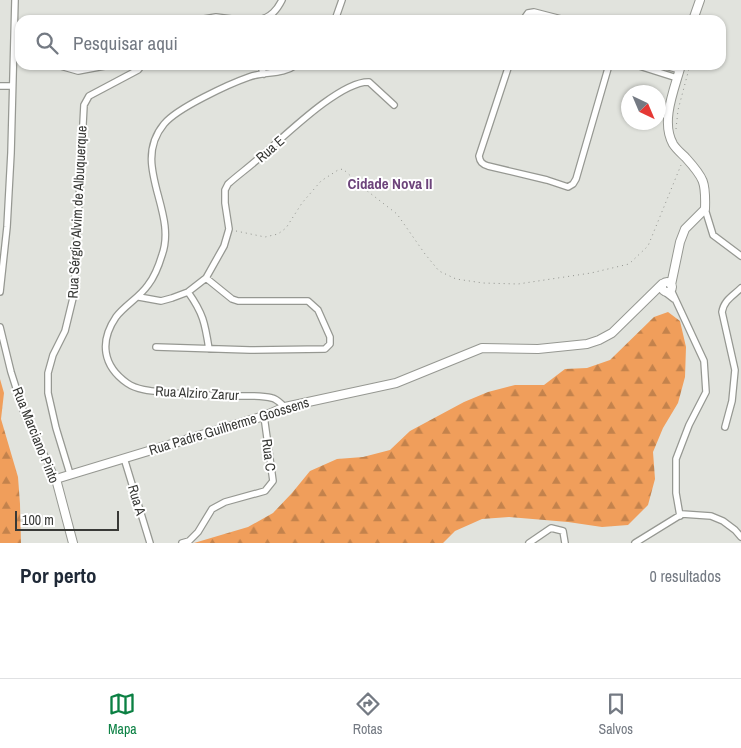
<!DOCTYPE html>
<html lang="pt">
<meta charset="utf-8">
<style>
:root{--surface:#fff;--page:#f6f6f7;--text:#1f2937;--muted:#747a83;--line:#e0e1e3;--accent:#0b8043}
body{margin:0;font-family:"Archivo Narrow",sans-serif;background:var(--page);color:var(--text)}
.compass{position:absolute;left:621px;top:85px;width:45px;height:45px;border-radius:50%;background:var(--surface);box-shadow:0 1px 4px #0004;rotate:136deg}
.scale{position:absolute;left:15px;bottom:12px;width:104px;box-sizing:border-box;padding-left:5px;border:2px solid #383936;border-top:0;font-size:14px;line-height:18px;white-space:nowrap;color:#383936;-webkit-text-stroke:4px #fff;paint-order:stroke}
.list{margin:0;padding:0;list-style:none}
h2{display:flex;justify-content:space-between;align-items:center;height:65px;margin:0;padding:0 20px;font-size:21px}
h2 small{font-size:16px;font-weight:400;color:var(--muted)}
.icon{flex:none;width:28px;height:28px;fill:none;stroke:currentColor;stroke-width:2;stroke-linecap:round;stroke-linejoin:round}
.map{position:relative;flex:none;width:741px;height:543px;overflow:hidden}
.search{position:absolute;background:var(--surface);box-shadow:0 1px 4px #0004;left:15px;right:15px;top:15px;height:55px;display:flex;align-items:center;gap:12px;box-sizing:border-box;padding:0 18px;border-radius:15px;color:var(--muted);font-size:19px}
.sheet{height:135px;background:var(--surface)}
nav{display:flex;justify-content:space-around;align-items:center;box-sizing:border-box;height:70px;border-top:1px solid var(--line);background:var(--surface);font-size:14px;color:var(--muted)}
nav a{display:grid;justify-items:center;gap:2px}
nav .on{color:var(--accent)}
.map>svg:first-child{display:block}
.forest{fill:url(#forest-firs)}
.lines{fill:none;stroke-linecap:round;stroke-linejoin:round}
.street-casing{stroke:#969892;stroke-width:8}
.secondary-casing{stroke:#969892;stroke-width:10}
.path{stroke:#91938e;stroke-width:1;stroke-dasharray:1 4;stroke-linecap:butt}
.street{stroke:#fff;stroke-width:5.5}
.secondary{stroke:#fff;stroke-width:8}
.labels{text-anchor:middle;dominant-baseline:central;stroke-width:4;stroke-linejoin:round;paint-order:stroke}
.street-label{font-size:14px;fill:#383936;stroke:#fff}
.neighbourhood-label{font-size:15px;font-weight:bold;fill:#6d447b;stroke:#fff}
</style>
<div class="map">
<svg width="741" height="543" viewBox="0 0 741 543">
<defs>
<pattern id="forest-firs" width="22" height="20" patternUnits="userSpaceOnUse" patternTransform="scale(1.25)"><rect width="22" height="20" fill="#f09e5b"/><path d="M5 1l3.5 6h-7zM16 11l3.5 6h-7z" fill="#c3824c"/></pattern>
</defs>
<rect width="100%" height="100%" fill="#e1e3dd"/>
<path class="forest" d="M668,312L680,321L686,347L685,377L678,403L663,428L653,452L655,479L648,505L628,525L602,527L568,522L509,517L482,519L455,531L443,543H194L248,527L273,513L292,493L310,471L337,459L363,457L390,450L410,431L464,402L488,392L515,385H544L565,369L587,368L610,360L654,317Z
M0,379L4,393L1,419L18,477L20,504L21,543H0Z"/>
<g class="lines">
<g class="street-casing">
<path id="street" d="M198,20L216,17L239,20
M259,20C271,17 277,10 282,0
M335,20L342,0
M523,20L528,13L534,12L565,20
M57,65L78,71L110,65
M260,65L264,74
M509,65L479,156C480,162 482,164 488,166L547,180L568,187L573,184L576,179L609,65
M636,65L677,78
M662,65L680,70
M0,86H12
M705,209L713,235L741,256
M671,290L704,361L706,392L689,425L676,459V493L680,516
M0,292L7,227L11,153L15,0
M188,292C203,313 205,323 209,349
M665,292L674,299
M139,297L161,301L172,298L188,292L206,278L224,246L229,229L225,203V190L228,184C238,175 248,168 258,159C281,140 339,81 369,82L394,105
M0,327L11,372L25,416L56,479
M156,347L250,350L325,349L330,344V337L318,310L308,301H238L232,299L206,278
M285,407C281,404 277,399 272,398C260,395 244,396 231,396C208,395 186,395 163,392C151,391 137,390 127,383C103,366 99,342 116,317C125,305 139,298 148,285C155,276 159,265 162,255C178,211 130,165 164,124C177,108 229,84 249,77C265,71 282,75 296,65
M725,427L732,401L735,370L722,312C724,300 733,296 741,288
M124,458L150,543
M70,474L56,428L48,393V373L53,355L65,331L74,294L84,105L89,96L138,70L142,65
M182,543L189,541L198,532L212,509L225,502L265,491L273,481L264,416
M529,543L551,528L563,531L565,543
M635,543L682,514L711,516L723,521L735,530L741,537"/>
</g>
<g class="secondary-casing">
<path id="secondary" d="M693,20L700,0
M662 287a5 5 0 1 1 10 0a5 5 0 1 1-10 0Z
M671,285L680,242L685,229L705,209C706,182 704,178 686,158C682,154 676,149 673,144C660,121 675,88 681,65
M73,543L56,479L264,416L285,407L396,383L482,348L538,349L587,344L599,340L612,333L662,284"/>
</g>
<path class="path" d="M676,129L678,110L690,65
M236,231L265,237L278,234L286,228L302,203L321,181L338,170L343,169L366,190L397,214L425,254L439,271L456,279L483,283L518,284L591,273L629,264L648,246L681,165"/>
<use href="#street" class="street"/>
<use href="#secondary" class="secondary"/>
</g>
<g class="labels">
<g class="street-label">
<text transform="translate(270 149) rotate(-41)">Rua E</text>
<text transform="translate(77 212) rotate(-87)">Rua Sérgio Alvim de Albuquerque</text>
<text transform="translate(197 393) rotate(3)">Rua Alziro Zarur</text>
<text transform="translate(229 426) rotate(-17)">Rua Padre Guilherme Goossens</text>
<text transform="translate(36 435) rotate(68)">Rua Marciano Pinto</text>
<text transform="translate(269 455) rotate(83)">Rua C</text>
<text transform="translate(137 500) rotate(73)">Rua A</text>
</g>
<g class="neighbourhood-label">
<text x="390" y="183">Cidade Nova II</text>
</g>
</g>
</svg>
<svg class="compass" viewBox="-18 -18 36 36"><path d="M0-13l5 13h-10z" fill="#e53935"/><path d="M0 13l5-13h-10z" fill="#747a83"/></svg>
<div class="scale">100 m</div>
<div class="search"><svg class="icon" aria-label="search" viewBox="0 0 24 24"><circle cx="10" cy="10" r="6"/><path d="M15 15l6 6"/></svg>Pesquisar aqui</div>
</div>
<section class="sheet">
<h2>Por perto<small>0 resultados</small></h2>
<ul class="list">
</ul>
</section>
<nav>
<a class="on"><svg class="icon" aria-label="map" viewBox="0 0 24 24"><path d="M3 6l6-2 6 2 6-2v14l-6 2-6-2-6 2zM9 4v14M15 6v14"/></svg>Mapa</a>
<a><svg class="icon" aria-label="directions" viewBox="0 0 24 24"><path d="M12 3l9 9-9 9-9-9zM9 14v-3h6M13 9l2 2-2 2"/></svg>Rotas</a>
<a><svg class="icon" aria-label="saved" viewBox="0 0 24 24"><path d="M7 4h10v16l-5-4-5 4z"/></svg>Salvos</a>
</nav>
